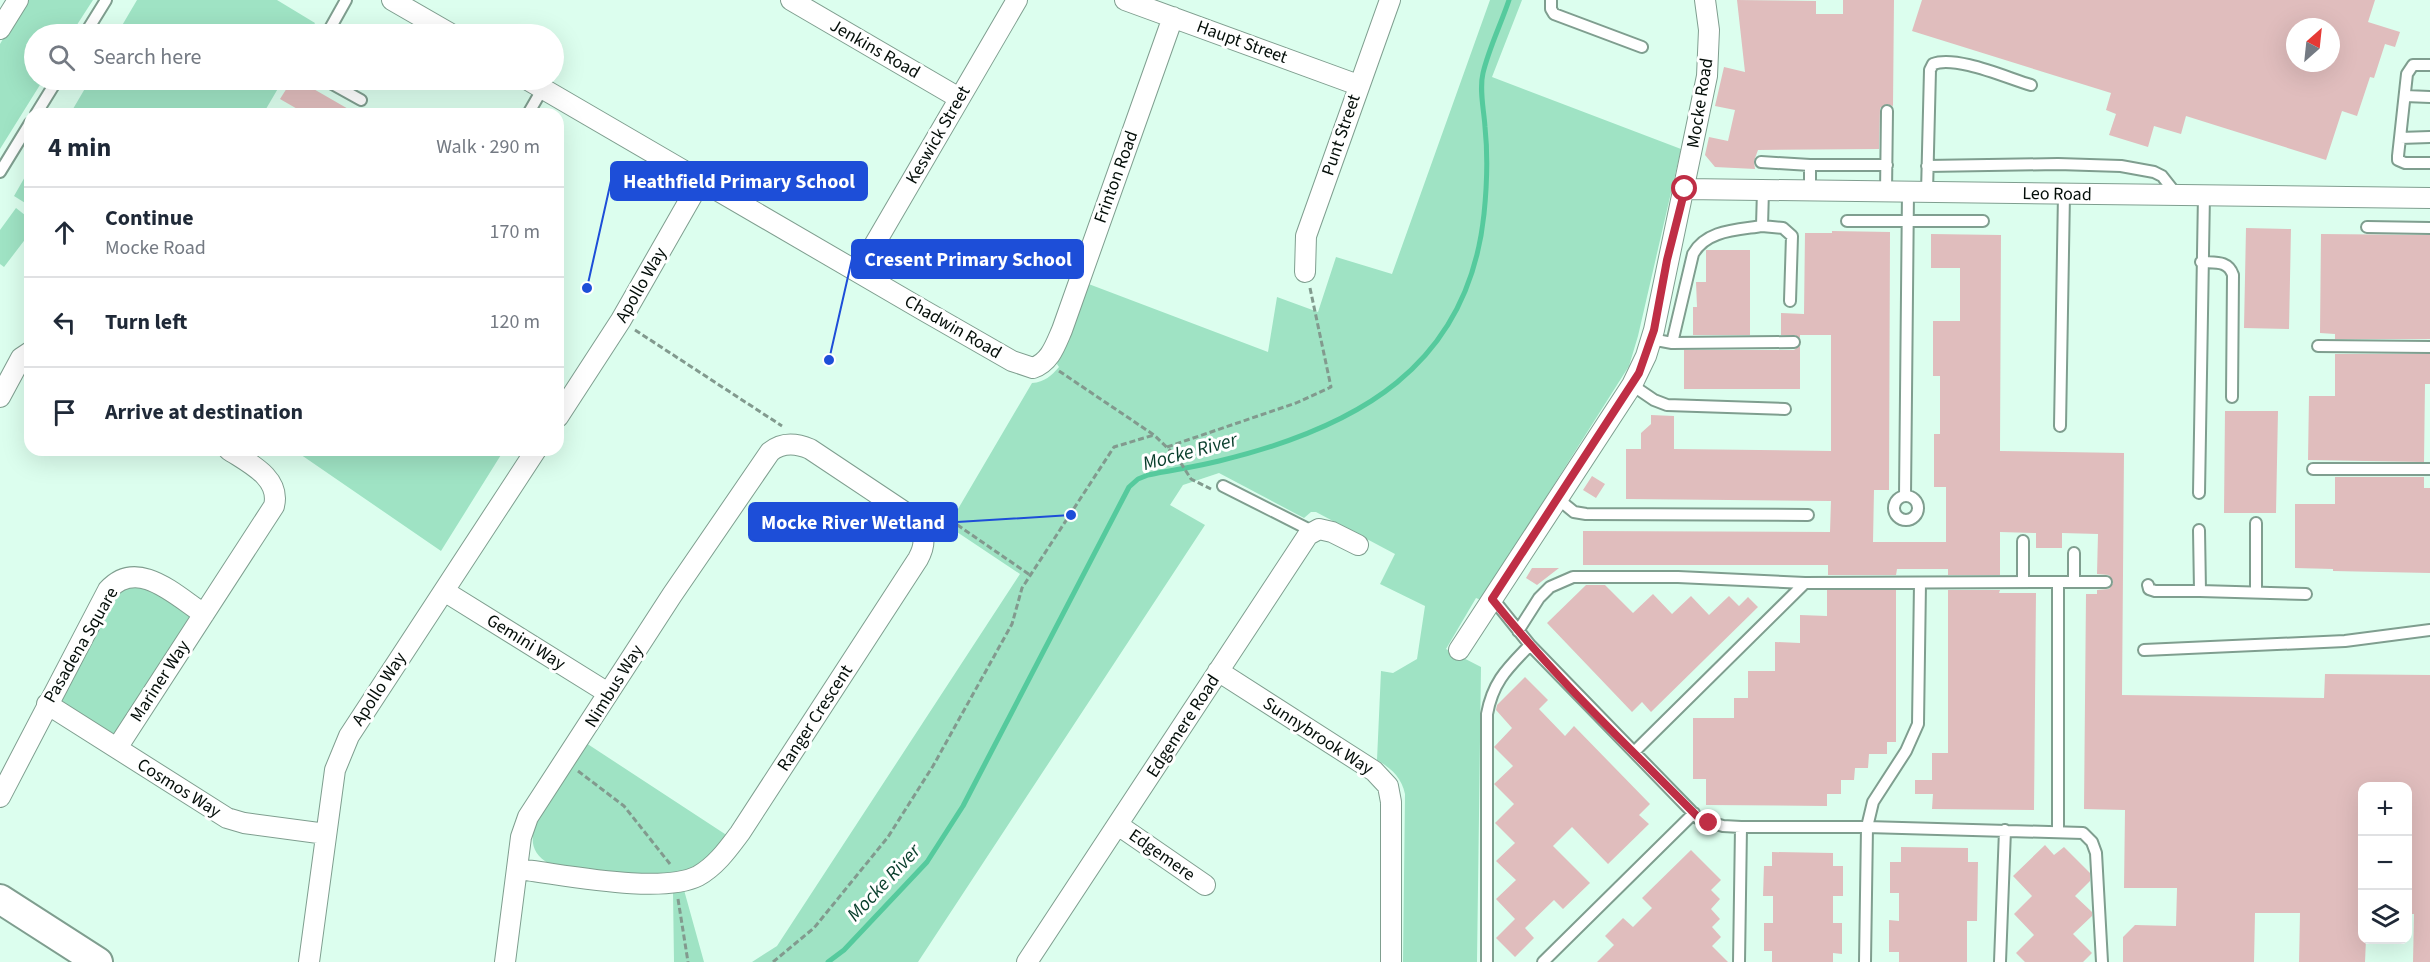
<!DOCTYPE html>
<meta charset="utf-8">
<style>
:root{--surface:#fff;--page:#f6f6f7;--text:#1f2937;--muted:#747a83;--line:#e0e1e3}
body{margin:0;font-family:"Source Sans 3",sans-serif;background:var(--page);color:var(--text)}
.controls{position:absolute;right:18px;bottom:18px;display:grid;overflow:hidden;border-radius:12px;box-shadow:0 6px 24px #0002}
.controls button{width:54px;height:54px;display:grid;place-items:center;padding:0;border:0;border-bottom:2px solid var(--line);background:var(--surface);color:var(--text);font:30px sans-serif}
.compass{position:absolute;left:2286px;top:18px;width:54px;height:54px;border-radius:50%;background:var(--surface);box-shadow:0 6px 24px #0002;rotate:27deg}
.stop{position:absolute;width:18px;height:18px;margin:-14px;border:4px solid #bf2e45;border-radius:50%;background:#fff}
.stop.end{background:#bf2e45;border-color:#fff;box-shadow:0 2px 6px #0008}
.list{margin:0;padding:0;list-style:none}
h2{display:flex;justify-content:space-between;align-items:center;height:78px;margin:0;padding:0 24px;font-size:26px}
h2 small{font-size:20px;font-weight:400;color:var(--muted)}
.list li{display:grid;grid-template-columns:39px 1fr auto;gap:18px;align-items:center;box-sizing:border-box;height:90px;padding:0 24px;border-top:2px solid var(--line)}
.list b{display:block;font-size:22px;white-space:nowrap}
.list p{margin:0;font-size:20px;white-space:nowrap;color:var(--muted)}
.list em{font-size:20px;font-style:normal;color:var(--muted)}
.icon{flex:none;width:33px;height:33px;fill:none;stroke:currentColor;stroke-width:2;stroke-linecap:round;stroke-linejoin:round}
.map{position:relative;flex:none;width:2430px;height:962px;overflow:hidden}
.search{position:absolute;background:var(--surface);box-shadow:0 6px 24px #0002;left:24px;top:24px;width:540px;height:66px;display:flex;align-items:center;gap:15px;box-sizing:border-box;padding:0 21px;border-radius:33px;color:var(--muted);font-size:22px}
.panel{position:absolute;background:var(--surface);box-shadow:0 6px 24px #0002;left:24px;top:108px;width:540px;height:348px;border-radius:18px}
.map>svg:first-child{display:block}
.green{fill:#9fe3c4}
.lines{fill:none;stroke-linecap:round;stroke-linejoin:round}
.stream{stroke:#55ca9d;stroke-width:5}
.building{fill:#e0bdbd;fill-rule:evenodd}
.lane-casing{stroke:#7f9e8f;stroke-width:14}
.street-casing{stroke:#7f9e8f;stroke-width:22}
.secondary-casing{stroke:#7f9e8f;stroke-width:32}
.path{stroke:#829a8e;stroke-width:3;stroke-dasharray:6 3;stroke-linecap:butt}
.lane{stroke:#fff;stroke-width:10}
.street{stroke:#fff;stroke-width:20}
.secondary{stroke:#fff;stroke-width:28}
.route{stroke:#bf2e45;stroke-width:8}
.labels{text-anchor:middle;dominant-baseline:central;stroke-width:6;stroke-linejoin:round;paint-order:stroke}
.street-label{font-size:18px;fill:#040e09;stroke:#fff}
.water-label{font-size:20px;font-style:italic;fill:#083d2b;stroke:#fff}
.leader{fill:none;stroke:#1d4ed8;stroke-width:2}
.callout-dot{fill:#1d4ed8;stroke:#fff;stroke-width:2}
.callout{fill:#1d4ed8;stroke:#1d4ed8;stroke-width:2}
.callout-label{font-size:20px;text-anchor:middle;font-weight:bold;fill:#fff}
</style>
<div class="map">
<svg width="2430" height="962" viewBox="0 0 2430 962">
<rect width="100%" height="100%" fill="#dcfeee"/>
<path class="green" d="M26,0H93L71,34H34V80H43L0,149V44Z
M137,0H277L315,23L309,34H117Z
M1490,0H1522L1492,77L1681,149L1638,336L1629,366L1481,600L1476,598L1446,649L1481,667L1477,962H1403L1405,794C1402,778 1391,768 1377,760L1381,671L1393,673L1417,659L1425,606L1380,584L1395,554L1316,512H1311L1304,518L1219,473L1183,485L1170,505L1205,525L918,962H752L777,946L1020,574L948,526L1032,383C1045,382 1051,376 1059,367L1057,364L1086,283L1268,352L1277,297L1318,312L1336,257L1392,274Z
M90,80H283L263,114H70Z
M30,168V206L14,196Z
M16,208L30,219V233L4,267L0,264V230Z
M294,450H504L441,551Z
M127,576L204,614L117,748L47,704Z
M586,743L728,836C722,843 716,851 709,857C670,893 597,871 550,864C514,845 543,811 558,788C567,773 577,758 586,743Z
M684,890L704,962H674L673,892Z"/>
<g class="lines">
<path class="stream" d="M828,962L844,950L927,862L963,806L1129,487L1138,479L1148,475C1171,470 1196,467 1219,461C1356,428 1468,367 1484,214C1487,185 1488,156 1485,127C1484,110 1479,90 1483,73C1489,48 1501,24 1509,0"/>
</g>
<path class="building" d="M1737,0L1816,1V14H1843V0H1894L1893,106L1887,104L1880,108L1879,149L1758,150L1754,161L1755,169L1715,167L1705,155L1709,137L1728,141L1735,110L1715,106L1724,67L1745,72Z
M1922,0H2375L2368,22L2400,32L2395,47L2385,44L2374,78L2370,77L2357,116L2342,111L2326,160L2186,116L2181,134L2154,126L2148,147L2109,135L2116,114L2106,110L2111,93L1912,31ZM2295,27H2331V63H2295Z
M292,80H298L357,114H306L280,99Z
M2246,228L2291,229L2289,329L2244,328Z
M1832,231L1890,232L1889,490H1874L1873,542H1946V487H1934V434H1940V376H1933V321H1960V268H1931V234L2001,235L2000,451L2124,453L2122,695L2324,698L2325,674L2430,675V962H2413L2414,914H2408V786H2362V939H2366L2365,962H2299L2300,913H2255L2254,962H2123V937L2135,925L2176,926L2177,888H2124L2125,810L2084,809L2086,594H2097V590L2109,589L2113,583L2109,575L2097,574L2098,534L2062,533V548H2036V533L2000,532V575H1948V569H1897L1896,575H1828V565H1583V531L1830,532L1831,501L1626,499V449H1641V433L1651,424V415L1674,416V449L1831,451V335H1800V338L1795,335H1781V313L1804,314L1805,233H1832Z
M2321,234L2430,235V339H2335V334L2320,333Z
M1706,250H1750V335H1693V307H1697L1696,282H1706Z
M1800,346V389H1684V350H1794Z
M2335,354H2430V384H2425L2424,462L2308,460L2309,396H2335Z
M2225,411H2278L2276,513H2224Z
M1592,476L1605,484L1596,498L1583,490Z
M2335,477H2424V488H2430V573L2333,571V569L2295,568V504H2335Z
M1532,568H1559L1537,585L1526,578Z
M1586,585H1605L1633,613L1653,594L1672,614L1691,596L1709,615L1729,596L1739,606L1748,597L1758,607L1651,712L1642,702L1632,712L1547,623Z
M1827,590H1896V742H1887V754H1869L1868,768H1855L1854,780H1841V794H1827V806L1706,805V779H1693V718H1734V698H1748V671H1775V642L1800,643V615L1827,616Z
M1948,590H2000L1999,593H2036L2034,810L1932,809L1933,794H1915V780H1932V753H1948Z
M1525,677L1548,700L1539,709L1565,736L1574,726L1650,804L1639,815L1649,824L1608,864L1572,827L1553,846L1590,883L1563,909L1554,900L1525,928L1534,938L1515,957L1496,938L1515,919L1496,899L1516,880L1496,861L1515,843L1495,823L1514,804L1494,784L1513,766L1494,747L1512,728L1496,710L1497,705Z
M2045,845L2054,855L2064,847L2090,873V881L2075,896L2092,912V916L2073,934L2092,953L2083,962H2025L2016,953L2034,935L2014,914L2032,896L2013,876Z
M1901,847L1968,848V862H1978L1977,921H1967V962H1899V952H1889V920L1899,921V893H1890V862H1901Z
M1691,850L1721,880L1711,890L1720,899L1711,909L1720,919L1712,927L1721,937L1712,946L1728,962H1597L1614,945L1605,936L1623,918L1633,927L1652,908L1642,898Z
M1772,852L1833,853V866H1843V896H1833V923H1842V954L1833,953V962H1772V951H1764V923H1773V896H1763L1764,866H1772Z"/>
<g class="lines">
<g class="lane-casing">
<path id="lane" d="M1551,0V9L1554,14L1642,47
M85,34L106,0
M327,34L346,0
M2430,65H2413L2407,74L2398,156V160L2405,163H2430
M325,80L361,100
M2405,96L2430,97
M36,114L57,80
M528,114L543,88
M2400,138L2430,137
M1761,162L1810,165
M1927,166L2058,164L2121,166L2154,172L2162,176L2177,195
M0,172L30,123
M1810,191V165H1887
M1886,192L1887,111
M1927,192L1930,70L1933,64C1956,55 2007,78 2031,85
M1847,221H1983
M1762,226L1783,228L1792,236L1790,301
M2367,227L2430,228
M2201,262C2215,263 2228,260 2233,275L2232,397
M1651,339L1672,343L1794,342
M1672,343L1693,254C1706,230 1737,230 1762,226L1763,190
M2318,346L2430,347
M1632,385L1654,400L1667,405L1785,409
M2060,426L2064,194
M2313,469H2430
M1223,486L1312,531
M2199,493L2204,194
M1894 508a12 12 0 1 1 24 0a12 12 0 1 1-24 0Z
M1905,496L1908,192
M1558,499L1574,512L1586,514L1808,515
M2023,582V541
M2058,582H2106
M2074,582V553
M2148,585L2149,589L2155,591H2200L2199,530
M2200,591L2306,594
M2256,593V523
M1493,599L1530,645L1699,819L1723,826L1741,827H1867L2083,833L2092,842L2096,853L2102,962
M1518,631L1539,598L1550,587L1573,577H1678L1805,583L2058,582V832
M2144,650L2345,641L2430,630
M1634,752L1805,583
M1487,962V714C1493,681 1508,668 1530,645
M1543,962L1694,813
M1739,962L1741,827
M1865,962L1867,827L1873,802L1906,751L1918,724L1920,583
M2000,962L2005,830"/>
</g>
<g class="street-casing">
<path id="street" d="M392,0L451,34
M791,0L959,98
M1125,0L1358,85
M0,29L18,0
M528,80L923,310L1012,361L1033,368C1050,362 1055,346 1062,330L1173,17
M1685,189L2430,198
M859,271L1017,0
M1305,272L1306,236L1390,0
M0,397L21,358L30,352
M558,417L621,320L701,180
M444,591L608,693
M1459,650L1632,385L1646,356L1654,330L1707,76L1709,30L1705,0
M1218,671L1374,771L1388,786L1391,802V962
M47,704L227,818L244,823L326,834
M117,748L274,506C281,478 249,463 229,450
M0,797L108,590C138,557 176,596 204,614
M1118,825L1205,885
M309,962L335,770L349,736L536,450
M505,962L521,837L528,817L672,595L770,452C782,442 796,443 810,449L912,517C925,531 927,543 918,559L740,833C728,849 716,866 698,876C660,895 562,874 518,869
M1027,962L1308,535L1319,529L1332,532L1358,545"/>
</g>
<g class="secondary-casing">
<path id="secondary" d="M0,899L98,962"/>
</g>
<path class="path" d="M635,330L782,426
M1059,371L1154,435L1177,457L1191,479L1211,489
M1167,447L1296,403L1331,387L1310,288
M940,528L956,524L1030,575
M578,771L624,806L670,864
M678,899L688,962
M773,962L814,928L888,837L933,766L1012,624L1022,588L1114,447L1154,435"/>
<use href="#lane" class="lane"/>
<use href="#street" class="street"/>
<use href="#secondary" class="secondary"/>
</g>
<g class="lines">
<path class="route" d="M1685,189L1667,260L1654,330L1639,373L1492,599C1555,678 1629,747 1700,819L1709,823"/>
</g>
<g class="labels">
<g class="street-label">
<text transform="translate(1242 42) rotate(20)">Haupt Street</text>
<text transform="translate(875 49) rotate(30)">Jenkins Road</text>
<text transform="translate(1700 103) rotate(-81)">Mocke Road</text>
<text transform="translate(938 135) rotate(-60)">Keswick Street</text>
<text transform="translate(1341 135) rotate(-71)">Punt Street</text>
<text transform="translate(1116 177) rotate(-70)">Frinton Road</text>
<text transform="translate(2057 194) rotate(1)">Leo Road</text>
<text transform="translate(641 285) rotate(-60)">Apollo Way</text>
<text transform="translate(953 327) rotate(30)">Chadwin Road</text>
<text transform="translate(526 642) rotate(32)">Gemini Way</text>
<text transform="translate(81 645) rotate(-60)">Pasadena Square</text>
<text transform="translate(160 681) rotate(-57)">Mariner Way</text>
<text transform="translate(614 686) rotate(-58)">Nimbus Way</text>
<text transform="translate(379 689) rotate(-57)">Apollo Way</text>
<text transform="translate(815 718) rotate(-57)">Ranger Crescent</text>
<text transform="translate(1183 726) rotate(-57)">Edgemere Road</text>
<text transform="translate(1318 736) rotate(33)">Sunnybrook Way</text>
<text transform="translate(179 788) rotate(32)">Cosmos Way</text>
<text transform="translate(1162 855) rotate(35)">Edgemere</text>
</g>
<g class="water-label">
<text transform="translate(1190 452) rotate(-15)">Mocke River</text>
<text transform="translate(884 883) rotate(-47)">Mocke River</text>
</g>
</g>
<path class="leader" d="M587 288L611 181M829 360L852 259M1071 515L957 522"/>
<g class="callout-dot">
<circle cx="587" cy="288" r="6"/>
<circle cx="829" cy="360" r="6"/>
<circle cx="1071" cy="515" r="6"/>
</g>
<g class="callout">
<rect x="611" y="162" width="256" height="38" rx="6"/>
<rect x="852" y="240" width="231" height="38" rx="6"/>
<rect x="749" y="503" width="208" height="38" rx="6"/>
</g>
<g class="callout-label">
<text x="739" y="188">Heathfield Primary School</text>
<text x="968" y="266">Cresent Primary School</text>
<text x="853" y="529">Mocke River Wetland</text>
</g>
</svg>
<div class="controls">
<button>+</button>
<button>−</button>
<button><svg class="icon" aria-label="layers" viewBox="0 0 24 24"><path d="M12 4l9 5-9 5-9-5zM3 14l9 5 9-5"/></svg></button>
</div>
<svg class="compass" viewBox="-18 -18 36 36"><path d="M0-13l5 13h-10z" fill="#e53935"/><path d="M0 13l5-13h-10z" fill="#747a83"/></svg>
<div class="stop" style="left:1685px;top:189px"></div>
<div class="stop end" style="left:1709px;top:823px"></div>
<div class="search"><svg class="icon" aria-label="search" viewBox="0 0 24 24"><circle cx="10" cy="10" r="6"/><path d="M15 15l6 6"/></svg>Search here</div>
<section class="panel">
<h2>4 min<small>Walk · 290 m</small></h2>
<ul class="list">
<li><svg class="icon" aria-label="ahead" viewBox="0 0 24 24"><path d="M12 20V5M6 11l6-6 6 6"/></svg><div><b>Continue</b><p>Mocke Road</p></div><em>170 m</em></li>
<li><svg class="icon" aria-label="left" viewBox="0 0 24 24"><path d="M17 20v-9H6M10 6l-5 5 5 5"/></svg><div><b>Turn left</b></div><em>120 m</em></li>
<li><svg class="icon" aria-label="arrive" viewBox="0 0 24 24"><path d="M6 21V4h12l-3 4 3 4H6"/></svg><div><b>Arrive at destination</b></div></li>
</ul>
</section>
</div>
